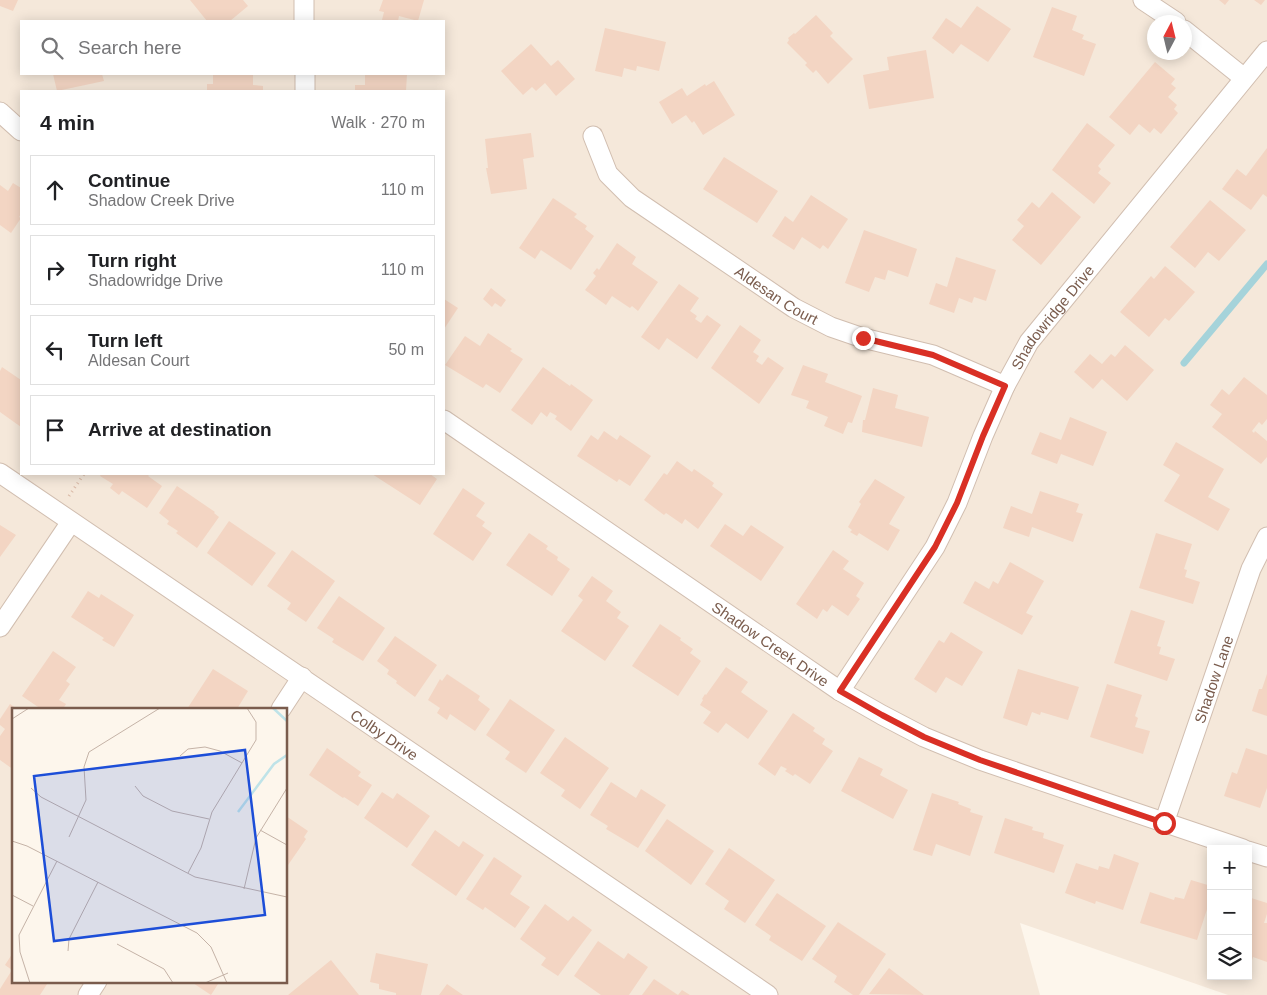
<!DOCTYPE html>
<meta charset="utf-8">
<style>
:root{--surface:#fff;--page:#f2f2f2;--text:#202124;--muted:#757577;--line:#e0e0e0}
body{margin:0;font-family:Helvetica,sans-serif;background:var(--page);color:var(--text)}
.controls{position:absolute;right:15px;bottom:15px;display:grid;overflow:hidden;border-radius:0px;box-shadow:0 2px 12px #0003}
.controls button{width:45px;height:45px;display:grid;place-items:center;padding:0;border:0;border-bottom:1px solid var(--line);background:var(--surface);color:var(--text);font:25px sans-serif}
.compass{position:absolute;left:1147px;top:15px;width:45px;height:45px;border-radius:50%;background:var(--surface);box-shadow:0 2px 12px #0003;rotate:7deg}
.stop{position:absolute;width:15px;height:15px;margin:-11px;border:4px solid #d93025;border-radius:50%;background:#fff}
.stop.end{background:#d93025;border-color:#fff;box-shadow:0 1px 5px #0008}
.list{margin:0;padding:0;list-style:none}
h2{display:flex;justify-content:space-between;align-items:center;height:65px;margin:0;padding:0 20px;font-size:21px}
h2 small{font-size:16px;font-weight:400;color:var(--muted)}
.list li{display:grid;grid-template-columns:32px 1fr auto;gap:15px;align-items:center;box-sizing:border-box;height:70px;margin:0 10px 10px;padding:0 10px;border:1px solid var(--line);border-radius:0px}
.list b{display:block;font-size:19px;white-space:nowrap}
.list p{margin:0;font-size:16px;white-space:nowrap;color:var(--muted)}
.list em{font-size:16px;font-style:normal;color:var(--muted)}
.icon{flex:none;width:28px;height:28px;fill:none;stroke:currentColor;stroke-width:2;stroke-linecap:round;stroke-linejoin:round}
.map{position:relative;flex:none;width:1267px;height:995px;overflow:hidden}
.search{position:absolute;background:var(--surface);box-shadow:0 2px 12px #0003;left:20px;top:20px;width:425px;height:55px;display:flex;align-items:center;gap:12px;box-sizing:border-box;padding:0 18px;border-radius:0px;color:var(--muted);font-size:19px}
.panel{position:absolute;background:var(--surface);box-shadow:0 2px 12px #0003;left:20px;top:90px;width:425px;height:385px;border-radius:0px}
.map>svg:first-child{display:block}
.residential{fill:#f5e8da;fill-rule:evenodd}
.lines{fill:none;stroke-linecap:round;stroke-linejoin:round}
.stream{stroke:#a5d3da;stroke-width:7}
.building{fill:#f3d5c3}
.street-casing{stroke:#d1beb0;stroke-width:21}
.path{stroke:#d9b8a5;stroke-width:3;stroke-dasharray:1 4;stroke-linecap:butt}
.street{stroke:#fff;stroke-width:19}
.route{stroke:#d93025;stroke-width:6}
.labels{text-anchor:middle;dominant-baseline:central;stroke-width:4;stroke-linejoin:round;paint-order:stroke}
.street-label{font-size:15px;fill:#7a5c4d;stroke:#fffaf3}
.inset-river{fill:none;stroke:#bfe3e8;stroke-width:2.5}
.inset-road{fill:none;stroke:#c5b3a7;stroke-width:1}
.view{fill:#1d4ed8;fill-opacity:0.15;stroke:#1d4ed8;stroke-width:2.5}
.inset-edge{fill:none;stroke:#7a5c4d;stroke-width:2.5}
</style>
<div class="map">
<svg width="1267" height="995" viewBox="0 0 1267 995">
<rect width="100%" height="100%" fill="#fdf6ec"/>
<path class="residential" d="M0,0H1267V995H1228L1020,923L1040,995H0ZM21,21H444V74H21ZM1154,22H1184V52H1154ZM21,91H444V474H21ZM14,709H286V981H14ZM1211,849H1248V976H1211Z"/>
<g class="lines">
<path class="stream" d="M1184,363L1267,264"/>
</g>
<path class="building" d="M0,0H18L13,11L0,6Z
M190,0H243L248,6L230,21H207Z
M383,0H424L418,21L399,16L398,21L382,20L384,12L379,11Z
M1219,0H1229L1225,5Z
M1254,0H1265L1261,5Z
M977,6L1011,29L988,62L961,44L953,54L932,38L946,18L961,28Z
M1052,7L1077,16L1072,30L1084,35L1082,39L1096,44L1084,76L1033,57Z
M816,15L833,33L830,36L853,59L828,84L816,70L813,73L805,65L807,63L787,43L789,40L788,38L794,33L795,34Z
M605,28L666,42L659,71L637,66L636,71L624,68L622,77L595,71Z
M531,44L551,66L558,60L575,79L556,96L545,83L536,91L532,87L523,95L501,71Z
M926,50L934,98L869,109L863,75L889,70L887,57Z
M1155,62L1175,79L1171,84L1176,88L1168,97L1177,105L1174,109L1178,113L1161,134L1154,128L1150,133L1139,124L1130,135L1109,117Z
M53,74H102L104,81L57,91Z
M213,74H253V85L263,86V91H207V84H213Z
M365,74H407L406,91H355V85H365Z
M714,81L735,115L703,135L694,121L692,123L686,115L672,124L659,102L682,88L687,96L705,84L706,86Z
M1087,123L1115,145L1098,166L1101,169L1098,173L1111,183L1094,204L1052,170Z
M531,133L534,157L523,159L527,189L491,194L486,168H488L485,139Z
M1267,148V197L1263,194L1251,210L1222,189L1237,169L1246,176Z
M724,157L778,191L757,223L703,189Z
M13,183L21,188V214L19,217L21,218L11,233L0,225V185L8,191Z
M1052,192L1081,217L1041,265L1012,240L1024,226L1017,220L1032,202L1039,208Z
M811,195L848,219L828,249L823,245L820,249L802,237L794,250L772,236L785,216L793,222Z
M553,198L577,214L574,217L587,226L585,229L594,236L571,270L541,250L535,259L519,248Z
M1210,200L1246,230L1219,261L1208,252L1195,268L1170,247Z
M864,230L917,249L908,277L888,270L885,280L875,277L869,292L845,283Z
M617,243L636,257L632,264L658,282L638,311L632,306L630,308L612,296L606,305L585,290L596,276L593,273L597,268L599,270Z
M956,257L996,270L986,301L974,297L972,303L959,298L954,313L929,304L936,283L947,287Z
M1165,266L1195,292L1169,321L1165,318L1149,337L1120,312L1151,276L1154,279Z
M679,284L699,298L690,311L697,316L695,319L701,323L707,315L721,325L697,359L667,338L659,350L641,337Z
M491,288L506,300L501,307L495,303L492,307L483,299Z
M444,299L458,308L444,329Z
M740,325L761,340L753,352L759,356L756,361L762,365L768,357L784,368L759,404L711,368Z
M488,333L512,349L510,351L523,359L500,393L486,384L483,388L445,365L465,336L480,346Z
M1125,345L1154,370L1127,401L1102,379L1093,389L1074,372L1090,354L1102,364L1111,354L1115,357Z
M803,365L828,374L825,382L862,396L852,423L848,422L843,434L824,426L828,417L806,408L809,401L791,395Z
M2,367L21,380V427L0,412V371Z
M543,367L570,386L571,384L593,400L571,431L555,419L557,416L550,412L547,417L541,412L532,425L511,410Z
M1244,377L1267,395V419L1262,425L1259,422L1252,431L1254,433L1255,431L1267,441V457L1261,464L1212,427L1222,414L1210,405L1222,389L1229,395Z
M873,388L898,395L895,408L929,417L922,447L862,432L863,420H865Z
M1070,417L1107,432L1093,466L1061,454L1057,464L1031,454L1040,432L1061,440Z
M604,431L617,440L620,435L651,456L630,486L619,479L617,482L577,456L591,435L598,440Z
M1176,442L1224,469L1208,497L1230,509L1218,531L1164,501L1180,475L1163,465Z
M677,461L692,472L694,469L714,483L712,486L723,494L698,529L685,519L682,524L666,513L664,515L644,500L664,473L667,475Z
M101,474H150L148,476L162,486L147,508L122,491L119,495L110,488L113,484L100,476Z
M372,474H430L437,479L420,505Z
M875,479L905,497L889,524L900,530L888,551L859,533L857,536L850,532L852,530L848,527L861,504L859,502Z
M177,486L215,512L214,513L219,517L197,548L176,533L178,531L167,524L169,521L159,513Z
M463,488L485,503L476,516L485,522L482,526L492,533L473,561L433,534Z
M1040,491L1079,504L1076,512L1083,514L1073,542L1032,527L1029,537L1003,528L1011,506L1032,514Z
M229,521L276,553L252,586L207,553Z
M725,524L743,536L751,525L784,547L761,581L710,546Z
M0,525L16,535L0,557Z
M529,533L548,546L546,549L558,557L557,560L570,569L552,596L506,565Z
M1156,533L1192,544L1184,569L1187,570L1185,577L1200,582L1193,604L1139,588Z
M292,550L335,581L306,622L287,609L291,603L267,586Z
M833,550L849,561L843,569L864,583L856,596L860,599L848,616L832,605L827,612L823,609L817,619L796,604Z
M1010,562L1044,581L1026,613L1033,616L1022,635L963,603L975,581L989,589L993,581L998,584Z
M592,576L613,591L606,601L621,612L617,618L629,626L605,661L561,631L583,600L578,596Z
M88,591L99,598L101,594L134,615L114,647L102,640L104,638L71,617Z
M339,596L385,628L363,661L332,642L334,639L317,628Z
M1131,610L1165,621L1157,646L1161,647L1159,654L1175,659L1167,681L1114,663Z
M660,624L681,638L680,640L693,649L690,653L701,661L678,696L632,666Z
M951,632L983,652L962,686L946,677L936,693L914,679L939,640L944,643Z
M395,636L437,665L415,697L396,683L397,681L387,674L389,670L377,661Z
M53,651L76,667L66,681L70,684L59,700L66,704L63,709H41L22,696Z
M726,667L748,682L741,692L768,711L748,739L726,723L718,733L703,723L711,712L700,705L703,700L702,699L705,694L706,695Z
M213,669L248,691L237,709H187Z
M1018,669L1079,687L1068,720L1041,712L1040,715L1032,712L1027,726L1003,718Z
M447,674L480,696L478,700L490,709L475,731L450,714L447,720L437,713L440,708L428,700L440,679L442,681Z
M1267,674V716L1252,711L1259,689H1262Z
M1107,684L1142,695L1135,716L1138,718L1135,727L1150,731L1143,754L1090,737Z
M510,699L555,730L526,773L505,759L510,752L486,735Z
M10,704L17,709H14V770L0,760V736L5,729L0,725V719Z
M793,713L815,728L813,731L825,739L822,744L833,751L810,784L795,774L793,776L785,771L787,769L781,766L775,776L758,764Z
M565,737L609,768L580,809L561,796L565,790L540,773Z
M327,748L361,772L358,776L372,785L358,806L344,797L343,798L309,775Z
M1246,748L1267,755V788L1260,808L1224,796L1232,772L1237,774Z
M859,757L883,769L880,775L908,790L893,819L841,791Z
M611,782L636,798L641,789L666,805L638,848L606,829L608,826L590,815Z
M382,792L393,799L397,793L430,816L407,848L364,818Z
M932,793L959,802L958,804L971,809L970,812L983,816L970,856L936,844L932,856L913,850Z
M286,816L308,831L304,837L306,839L286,868Z
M1005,818L1033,827L1032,830L1044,833L1043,838L1064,845L1054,873L994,853Z
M667,819L714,851L691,885L645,851Z
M435,830L459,847L463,841L484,855L456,896L411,865Z
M729,848L775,880L745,923L724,909L729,901L705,884Z
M1114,854L1139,863L1123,910L1096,901L1095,904L1065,893L1076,863L1098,870L1099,866L1109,869Z
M494,857L522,876L510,894L530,907L515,928L485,907L483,910L466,899Z
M1191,880L1211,886V897L1197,940L1140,923L1150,892L1174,900L1175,897L1184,899Z
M777,893L826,926L802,961L769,940L771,936L755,925Z
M1248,897L1267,903V914L1264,923H1267V962L1253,957L1252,960L1248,958Z
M545,904L568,921L573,916L592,930L558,976L541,965L546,958L520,939Z
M838,922L886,954L859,995H853L834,982L837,976L812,959Z
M598,941L624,959L628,953L648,967L629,995H601L574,976Z
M14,951V981H49L40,995H0V989L12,970L5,965Z
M376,953L428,964L421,995H396V993L379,989V984L370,982Z
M331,960L359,995H288Z
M889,968L924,995L869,994Z
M654,979L678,995H642Z
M190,981H220L211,995Z
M447,984L463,995H439Z
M682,990L690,995H678Z"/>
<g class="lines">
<g class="street-casing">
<g id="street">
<path d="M1143,0L1176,22"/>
<path d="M304,21V0"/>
<path d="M1184,30L1244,78"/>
<path d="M305,91V74"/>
<path d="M0,112L21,131"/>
<path id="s1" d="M593,136L608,174L632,198L794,308L831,327L863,338L933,355L1005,386"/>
<path id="s2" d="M444,420L840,691L882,715L924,737L980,760L1243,849"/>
<path id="s3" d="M0,473L768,995"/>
<path d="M0,627L71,522"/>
<path id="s4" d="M840,691L935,547L957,503L983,436L1005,386L1029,342L1267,51"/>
<path d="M281,709L302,677"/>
<path id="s5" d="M1164,823L1251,569L1267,537"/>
<path d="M1248,851L1267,857"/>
<path d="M88,995L97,981"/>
</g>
</g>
<path class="path" d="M69,496L84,474"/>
<use href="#street" class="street"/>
</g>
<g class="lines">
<path class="route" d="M863,338L933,355L1005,386L983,436L957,503L935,547L840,691L882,715L924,737L980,760L1164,823"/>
</g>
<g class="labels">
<g class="street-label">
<text stroke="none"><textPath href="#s1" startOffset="249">Aldesan Court</textPath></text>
<text stroke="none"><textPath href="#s4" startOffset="432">Shadowridge Drive</textPath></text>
<text stroke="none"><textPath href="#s2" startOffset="396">Shadow Creek Drive</textPath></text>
<text stroke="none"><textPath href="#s5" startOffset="152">Shadow Lane</textPath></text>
<text stroke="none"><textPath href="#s3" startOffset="465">Colby Drive</textPath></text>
</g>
</g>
<g transform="translate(12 708)">
<rect width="275" height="275" fill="#fdf6ec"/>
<path class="inset-river" d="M261,0L275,13M226,104L262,56L275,47"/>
<path class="inset-road" d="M0,11L17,0M168,48L176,41L193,39L208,43L230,55M123,78L131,88L160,103L197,111M19,80L29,89L183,169L275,189M248,122L275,137M57,129L74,92L72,59L77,44L148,0M0,133L15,138L185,225L199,239L215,275M176,165L189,140L200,104L244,32V14L235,0M232,181L244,130L275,80M0,187L21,198M105,236L152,261L161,275M56,243L57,231L86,174M18,275L8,244L7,227L45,153M193,275L216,265"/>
<path class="view" d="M233,42L253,207L42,233L22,68Z"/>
<rect width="275" height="275" class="inset-edge"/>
</g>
</svg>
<div class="controls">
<button>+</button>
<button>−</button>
<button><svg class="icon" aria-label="layers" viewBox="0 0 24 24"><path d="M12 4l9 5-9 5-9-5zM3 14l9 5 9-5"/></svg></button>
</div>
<svg class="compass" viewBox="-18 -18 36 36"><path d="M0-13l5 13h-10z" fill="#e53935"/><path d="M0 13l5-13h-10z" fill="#757577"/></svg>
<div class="stop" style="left:1164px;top:823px"></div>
<div class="stop end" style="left:863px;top:338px"></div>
<div class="search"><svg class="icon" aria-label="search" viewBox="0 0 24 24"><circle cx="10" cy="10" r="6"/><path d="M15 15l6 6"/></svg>Search here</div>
<section class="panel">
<h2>4 min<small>Walk · 270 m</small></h2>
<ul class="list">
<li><svg class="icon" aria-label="ahead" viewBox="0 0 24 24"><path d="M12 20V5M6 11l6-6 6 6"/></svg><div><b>Continue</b><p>Shadow Creek Drive</p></div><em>110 m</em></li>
<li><svg class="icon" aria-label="right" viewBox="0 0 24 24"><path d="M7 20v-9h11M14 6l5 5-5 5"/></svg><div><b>Turn right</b><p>Shadowridge Drive</p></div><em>110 m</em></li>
<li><svg class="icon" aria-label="left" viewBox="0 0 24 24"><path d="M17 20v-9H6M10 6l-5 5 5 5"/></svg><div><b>Turn left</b><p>Aldesan Court</p></div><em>50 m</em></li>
<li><svg class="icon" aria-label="arrive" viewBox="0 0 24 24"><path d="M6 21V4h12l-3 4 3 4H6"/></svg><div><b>Arrive at destination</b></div></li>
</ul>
</section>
</div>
